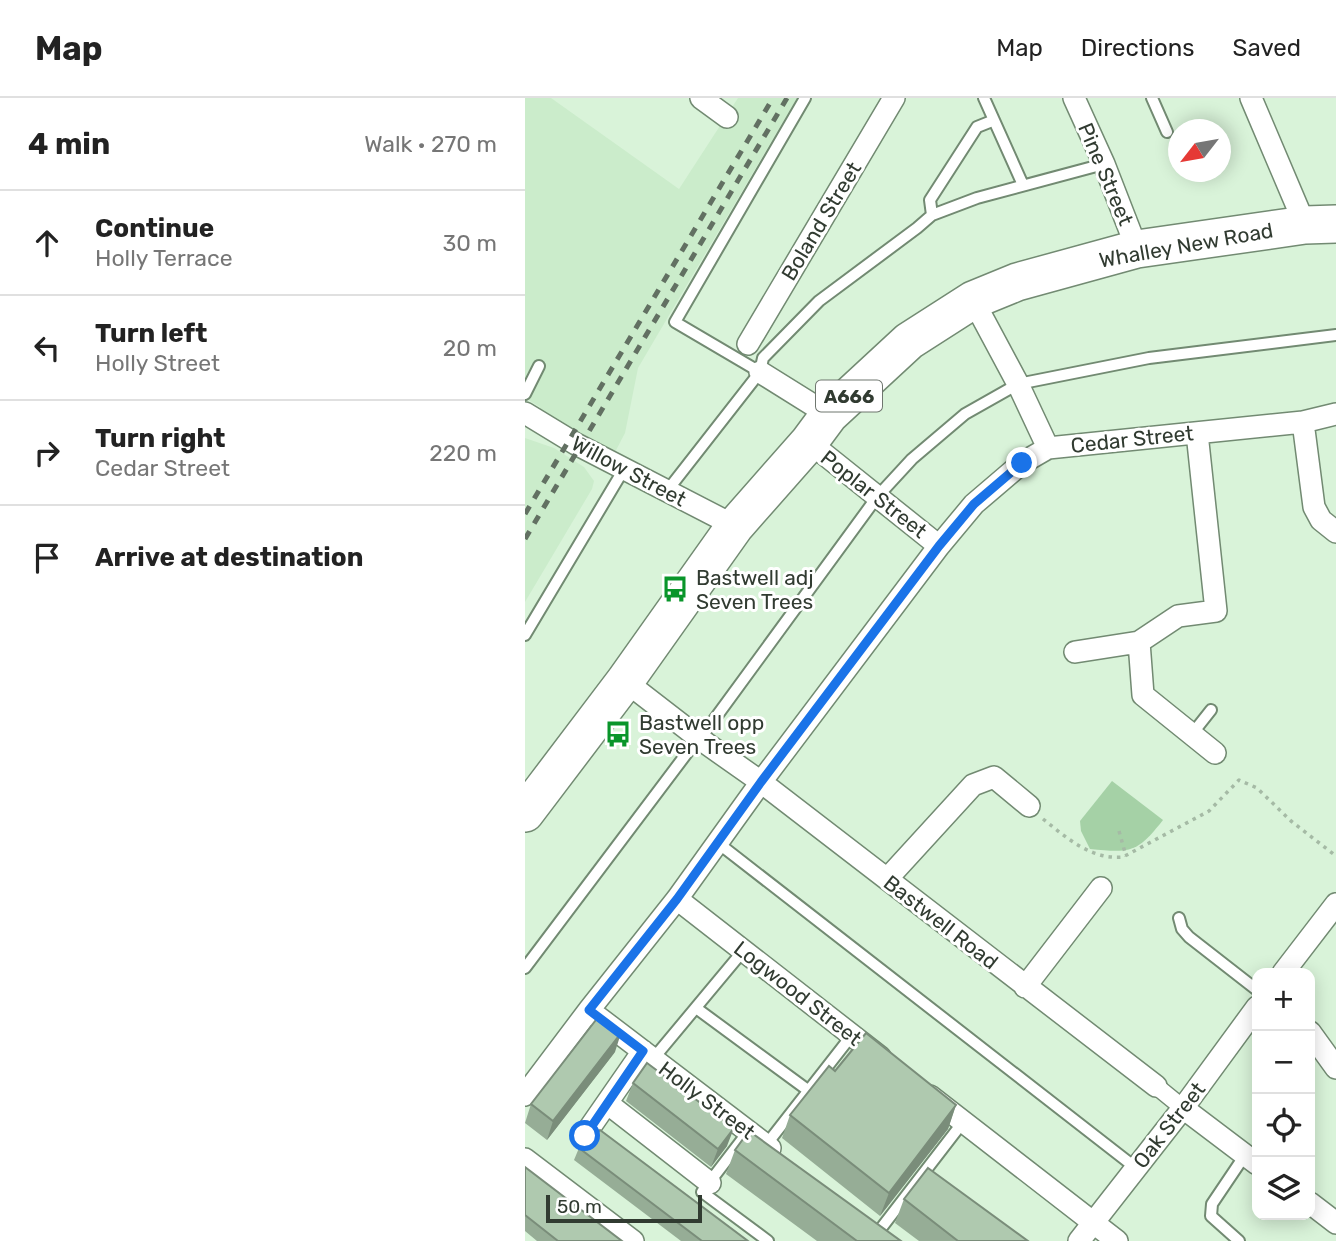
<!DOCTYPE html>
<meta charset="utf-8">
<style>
:root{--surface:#fff;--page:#f2f2f2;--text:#222;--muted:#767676;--line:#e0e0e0}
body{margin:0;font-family:Rubik,sans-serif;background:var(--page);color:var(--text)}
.controls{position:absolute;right:21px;bottom:21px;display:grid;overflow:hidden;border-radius:14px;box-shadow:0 4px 18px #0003}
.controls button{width:63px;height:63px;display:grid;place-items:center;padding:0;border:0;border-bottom:2px solid var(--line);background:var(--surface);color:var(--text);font:35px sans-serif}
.compass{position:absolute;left:643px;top:21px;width:63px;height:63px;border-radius:50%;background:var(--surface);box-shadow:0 4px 18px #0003;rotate:239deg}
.scale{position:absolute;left:21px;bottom:18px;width:156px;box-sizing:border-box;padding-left:7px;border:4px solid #313b31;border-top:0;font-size:19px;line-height:24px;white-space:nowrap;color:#313b31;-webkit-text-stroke:5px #fff;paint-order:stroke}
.stop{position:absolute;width:21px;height:21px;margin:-16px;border:5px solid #1a73e8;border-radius:50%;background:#fff}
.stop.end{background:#1a73e8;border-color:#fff;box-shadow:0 2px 7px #0008}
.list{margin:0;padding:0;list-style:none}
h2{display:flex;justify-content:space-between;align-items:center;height:91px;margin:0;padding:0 28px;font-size:30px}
h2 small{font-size:23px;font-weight:400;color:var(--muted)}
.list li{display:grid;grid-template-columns:46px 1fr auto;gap:21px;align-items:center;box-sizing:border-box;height:105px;padding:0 28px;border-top:2px solid var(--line)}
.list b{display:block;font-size:26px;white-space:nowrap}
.list p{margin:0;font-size:23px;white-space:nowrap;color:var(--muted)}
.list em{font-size:23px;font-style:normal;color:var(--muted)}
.icon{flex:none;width:38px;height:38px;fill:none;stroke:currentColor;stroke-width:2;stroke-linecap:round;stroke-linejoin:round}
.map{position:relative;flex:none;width:811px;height:1143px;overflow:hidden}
header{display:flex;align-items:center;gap:42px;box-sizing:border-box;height:98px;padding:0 35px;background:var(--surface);border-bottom:2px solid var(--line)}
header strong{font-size:33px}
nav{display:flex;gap:38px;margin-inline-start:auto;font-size:24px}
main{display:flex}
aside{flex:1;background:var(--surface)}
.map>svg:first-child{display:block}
.built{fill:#cbeccb}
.green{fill:#a5d1a6}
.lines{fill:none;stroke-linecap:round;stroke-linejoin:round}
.service-casing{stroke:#728a72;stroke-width:14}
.pedestrian-casing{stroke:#728a72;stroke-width:19}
.minor-casing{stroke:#728a72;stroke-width:24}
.trunk-casing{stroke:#728a72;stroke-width:40}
.path{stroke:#a5baa5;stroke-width:3.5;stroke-dasharray:3.5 5;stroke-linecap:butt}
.service{stroke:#fff;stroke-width:10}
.pedestrian{stroke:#fff;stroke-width:16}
.minor{stroke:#fff;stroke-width:21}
.trunk{stroke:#fff;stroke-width:37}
.rail{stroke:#627062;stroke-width:5;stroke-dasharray:9 9;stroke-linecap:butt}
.wall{fill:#96ad96}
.shaded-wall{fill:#7a8d7a}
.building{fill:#afc9af;stroke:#7a8d7a;stroke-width:2}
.route{stroke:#1a73e8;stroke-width:9}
.labels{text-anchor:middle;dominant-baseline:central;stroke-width:6;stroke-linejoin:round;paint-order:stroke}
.shield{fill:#fff;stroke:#6f766f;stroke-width:2}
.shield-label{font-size:19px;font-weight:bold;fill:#313b31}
.street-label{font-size:21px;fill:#313b31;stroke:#fff}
.poi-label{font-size:21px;fill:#313b31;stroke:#fff;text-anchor:start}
</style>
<header>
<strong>Map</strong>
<nav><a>Map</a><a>Directions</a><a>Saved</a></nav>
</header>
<main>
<aside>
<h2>4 min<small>Walk · 270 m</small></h2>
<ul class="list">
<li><svg class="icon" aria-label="ahead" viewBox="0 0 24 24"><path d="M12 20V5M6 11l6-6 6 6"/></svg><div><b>Continue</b><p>Holly Terrace</p></div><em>30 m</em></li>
<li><svg class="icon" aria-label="left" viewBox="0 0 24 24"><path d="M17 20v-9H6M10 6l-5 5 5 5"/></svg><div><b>Turn left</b><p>Holly Street</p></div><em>20 m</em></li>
<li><svg class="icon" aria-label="right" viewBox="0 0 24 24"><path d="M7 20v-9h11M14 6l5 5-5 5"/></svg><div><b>Turn right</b><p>Cedar Street</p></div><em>220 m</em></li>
<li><svg class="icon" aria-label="arrive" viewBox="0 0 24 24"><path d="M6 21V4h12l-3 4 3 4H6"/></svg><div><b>Arrive at destination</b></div></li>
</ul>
</aside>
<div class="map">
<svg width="811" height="1143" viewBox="0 0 811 1143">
<rect width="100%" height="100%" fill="#d9f3d9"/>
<path class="built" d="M0,0H26L154,91L213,0H272L113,270L100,335L89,356L14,314L15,309L0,300Z
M0,340L29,350L59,369L69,383L67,391L0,504Z"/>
<path class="green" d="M587,683L638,722C612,755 606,755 565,751L556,733L555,723Z"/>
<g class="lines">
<g class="service-casing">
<path id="service" d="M459,0L498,87
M627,0L642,34
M407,117L405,102L452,29L467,23
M235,274L150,224L280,0
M0,296L14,268
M142,393L235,274L238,260L294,203L392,130L407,117L452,100L579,66
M0,537L99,371
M667,636L686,612
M193,745L611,1070
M654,820L657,831L664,839L732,892
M0,870L165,651L175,641L352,399L387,361L440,316L493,286L624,260L811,237
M171,910L284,993
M128,961L218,853
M223,1034L177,1094L243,1143
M241,1047L327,937
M354,1133L438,1024
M714,1143L686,1118L687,1106L720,1057"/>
</g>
<g class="pedestrian-casing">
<path id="pedestrian" d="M631,988L658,1010"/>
</g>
<g class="minor-casing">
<path id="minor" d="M176,0L202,19
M549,0L579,66L612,151
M726,0L780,127
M448,202L493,286L523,350
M223,246L369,0
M235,274L304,317
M0,315L51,346L210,428
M778,324L789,409L796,422L811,434
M284,344L414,448
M614,544L618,597L690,655
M550,554L614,544L653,518L691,513L672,335
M100,583L175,641L236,684L631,988
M362,781L448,687L469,679L504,708
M152,801L355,959
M758,875L811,806
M500,889L576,790
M73,919L245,1050
M785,934L811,970
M0,997L64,912L152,801L236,684L414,448L449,406L497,365L523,350L778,324L811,316
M405,998L592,1143
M82,1005L185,1085
M658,1010L732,1066
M59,1038L118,953
M0,1061L108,1143
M785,1105L811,1125
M554,1143L658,1010L732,909"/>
</g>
<g class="trunk-casing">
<path id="trunk" d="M0,715L100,583L210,428L284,344L304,317L384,243L448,202L492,184L612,151L780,127L811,126"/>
</g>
<path class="path" d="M518,721C542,740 566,762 598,759L684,713L714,682L732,690L766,723L811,758
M594,733L601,758"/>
<use href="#service" class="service"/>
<use href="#pedestrian" class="pedestrian"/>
<use href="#minor" class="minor"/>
<use href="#trunk" class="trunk"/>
<path class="rail" d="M0,416L248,0
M0,441L262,0"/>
</g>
<path class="wall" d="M90,954L22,1042L0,1025L6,1006Z
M310,973L431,1007L423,1031L355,1118L257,1040L265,1017Z
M108,985L202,1048L186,1069L101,1003Z
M70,1037L223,1143H156L49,1062L54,1050Z
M210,1052L376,1143H292L201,1076Z
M0,1069L97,1143H12L0,1133Z
M379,1101L503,1143H394L370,1125Z"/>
<path class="shaded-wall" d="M96,935L90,954L22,1042L28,1023Z
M431,1007L423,1031L355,1118L364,1095Z
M209,1030L202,1048L186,1069L193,1051Z"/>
<path class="building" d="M74,918L96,935L28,1023L6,1006Z
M341,935L431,1007L364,1095L265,1017L304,968L310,973Z
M122,965L209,1030L193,1051L108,985Z
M75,1032L223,1143H177L54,1050L62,1038L70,1037Z
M224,1033L376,1143H332L210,1052Z
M0,1069L97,1143H33L0,1117Z
M403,1070L503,1143H433L379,1101Z"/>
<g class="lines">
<path class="route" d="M60,1038L118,953L64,912L152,801L236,684L414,448L449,406L497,365"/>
</g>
<defs>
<g id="bus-bare" transform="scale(2.1)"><path d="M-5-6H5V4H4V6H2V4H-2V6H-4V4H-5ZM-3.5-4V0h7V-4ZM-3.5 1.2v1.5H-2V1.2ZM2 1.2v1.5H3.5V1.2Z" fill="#09952a" stroke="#fff" stroke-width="2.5" paint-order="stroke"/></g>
</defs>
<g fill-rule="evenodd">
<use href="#bus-bare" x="150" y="491"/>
<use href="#bus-bare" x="93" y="636"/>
</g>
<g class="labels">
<rect class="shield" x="291" y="282.5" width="66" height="31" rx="5"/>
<g class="shield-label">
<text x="324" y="298">A666</text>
</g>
<g class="street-label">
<text transform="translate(581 76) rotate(67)">Pine Street</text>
<text transform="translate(296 123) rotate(-59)">Boland Street</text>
<text transform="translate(661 147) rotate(-10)">Whalley New Road</text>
<text transform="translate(607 341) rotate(-6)">Cedar Street</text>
<text transform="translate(104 373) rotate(28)">Willow Street</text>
<text transform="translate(349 396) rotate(38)">Poplar Street</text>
<text transform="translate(416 824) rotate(38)">Bastwell Road</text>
<text transform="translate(273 895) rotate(38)">Logwood Street</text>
<text transform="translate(182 1002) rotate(37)">Holly Street</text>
<text transform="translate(644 1027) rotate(-52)">Oak Street</text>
</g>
<g class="poi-label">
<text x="171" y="479">Bastwell adj<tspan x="171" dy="24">Seven Trees</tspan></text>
<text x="114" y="624">Bastwell opp<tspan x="114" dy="24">Seven Trees</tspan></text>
</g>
</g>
</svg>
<div class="controls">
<button>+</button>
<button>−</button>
<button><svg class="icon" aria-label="locate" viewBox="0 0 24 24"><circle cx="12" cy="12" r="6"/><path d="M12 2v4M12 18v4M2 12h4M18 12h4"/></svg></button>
<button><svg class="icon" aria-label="layers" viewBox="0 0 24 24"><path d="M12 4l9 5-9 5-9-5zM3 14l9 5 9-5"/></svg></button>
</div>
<svg class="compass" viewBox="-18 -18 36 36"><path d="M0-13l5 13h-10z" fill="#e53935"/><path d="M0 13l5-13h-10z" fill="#767676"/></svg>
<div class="scale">50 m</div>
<div class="stop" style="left:60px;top:1038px"></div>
<div class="stop end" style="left:497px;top:365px"></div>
</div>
</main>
